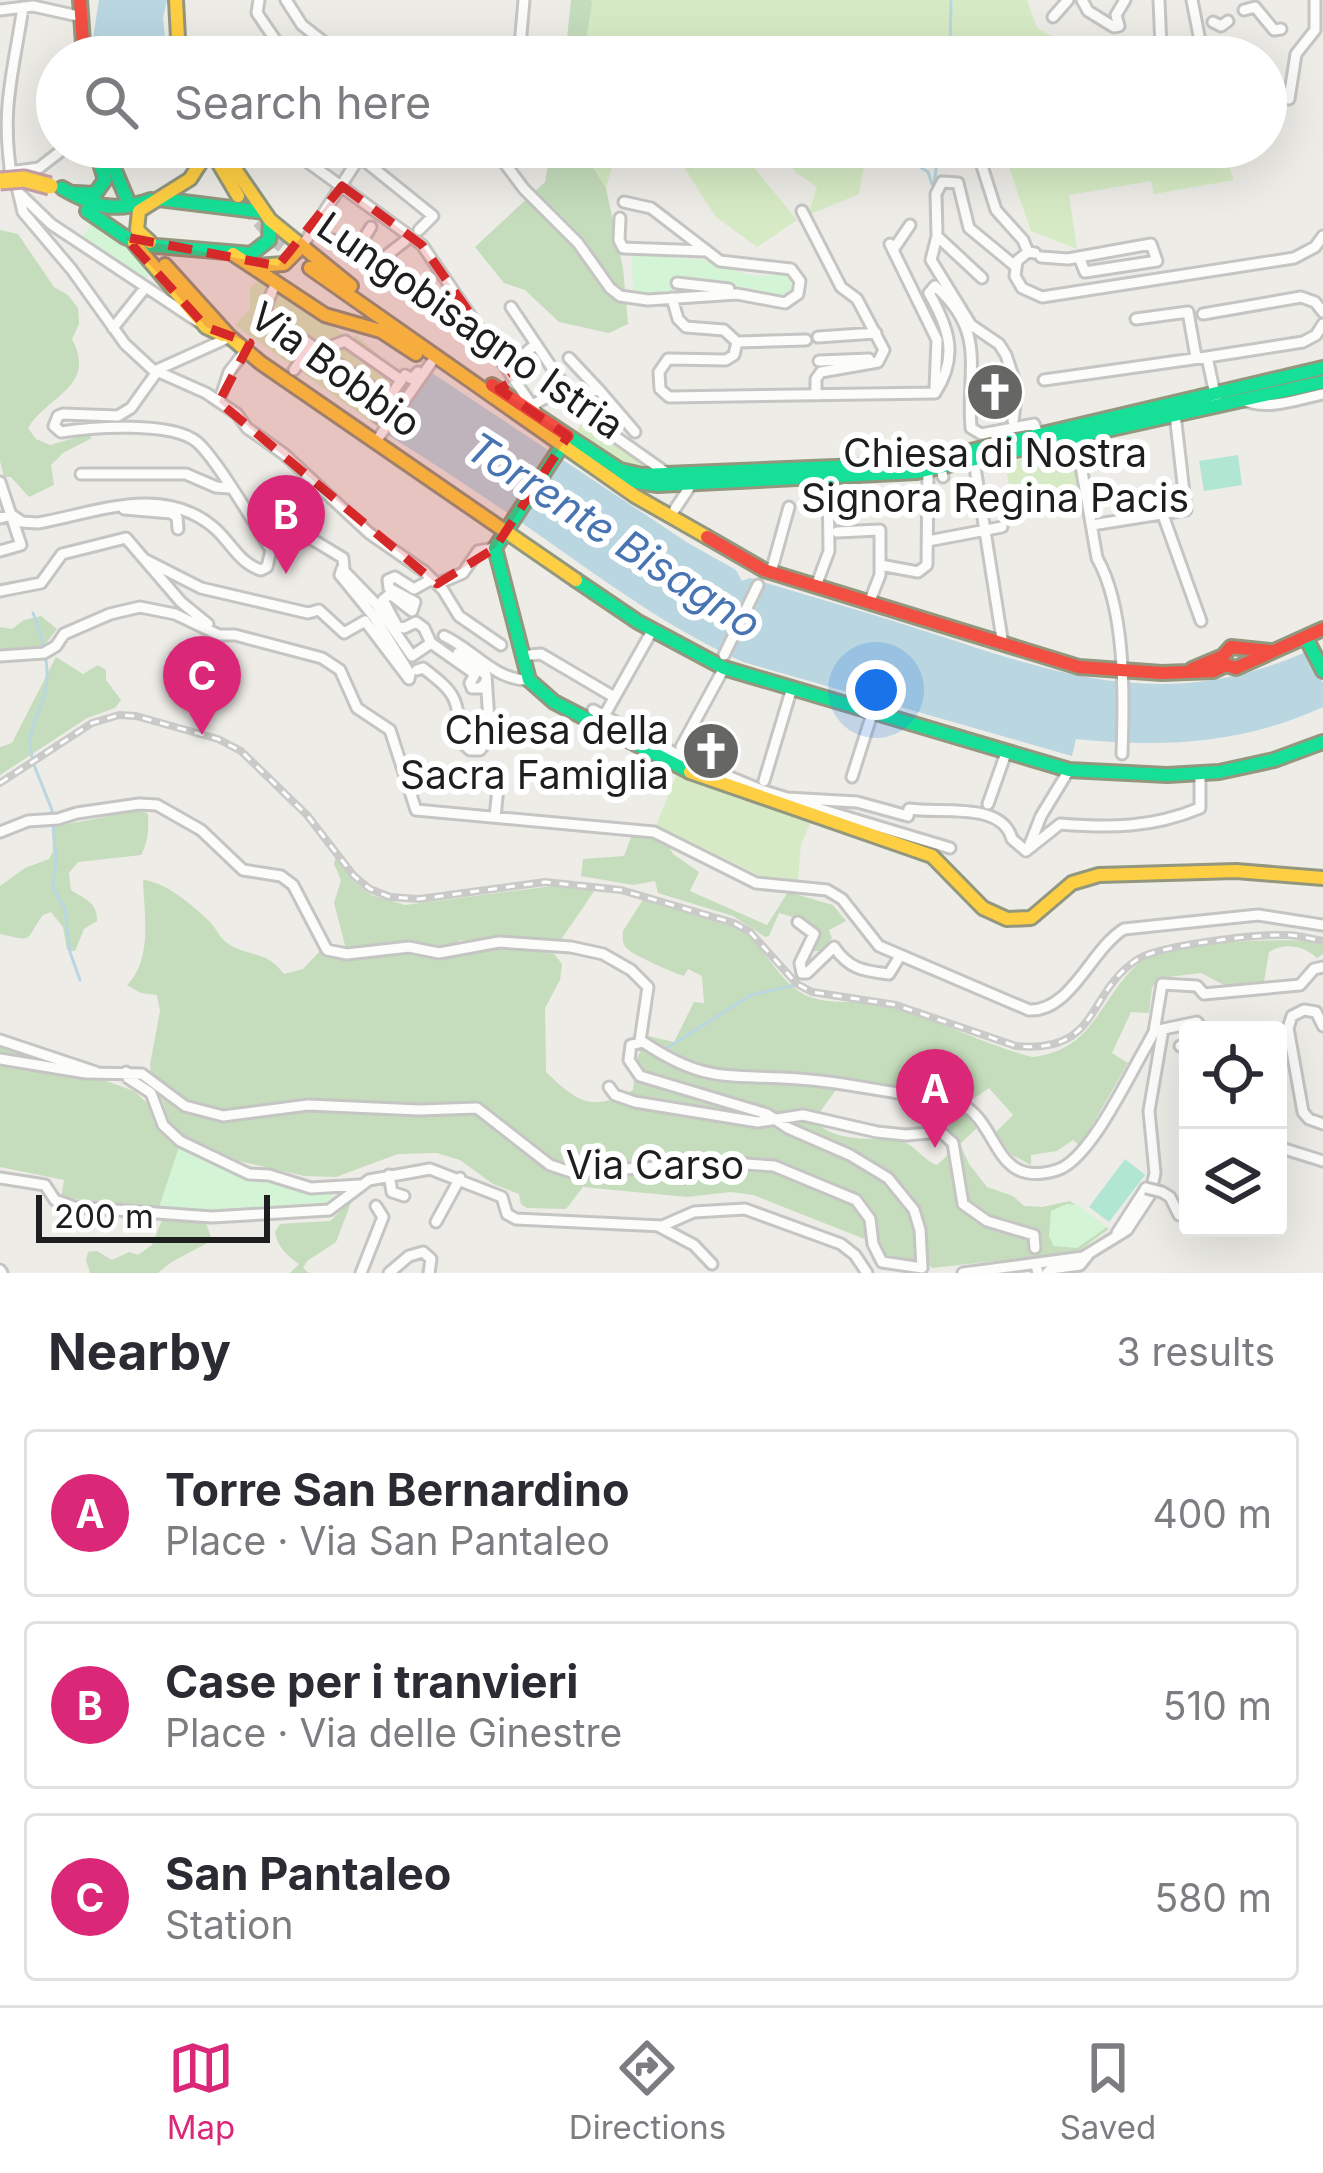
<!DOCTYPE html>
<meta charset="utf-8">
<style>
:root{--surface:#fff;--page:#f2f2f3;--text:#2b2b33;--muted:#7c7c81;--line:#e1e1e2;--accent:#db2777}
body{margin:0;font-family:Inter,sans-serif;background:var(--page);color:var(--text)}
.controls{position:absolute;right:36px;bottom:36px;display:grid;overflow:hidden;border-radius:12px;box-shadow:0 12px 48px #0002}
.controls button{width:108px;height:108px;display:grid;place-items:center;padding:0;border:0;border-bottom:3px solid var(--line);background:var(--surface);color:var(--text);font:60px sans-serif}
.scale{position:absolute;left:36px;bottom:30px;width:234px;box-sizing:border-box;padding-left:12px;border:6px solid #1e1e1e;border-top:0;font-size:33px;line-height:42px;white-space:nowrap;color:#1e1e1e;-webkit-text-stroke:9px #fff;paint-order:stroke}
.you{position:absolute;left:876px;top:690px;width:42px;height:42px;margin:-30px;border:9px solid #fff;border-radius:50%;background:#1a73e8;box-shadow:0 0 0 18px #1a73e833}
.badge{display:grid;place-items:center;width:78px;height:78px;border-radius:50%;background:var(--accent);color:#fff;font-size:39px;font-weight:700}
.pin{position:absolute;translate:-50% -99px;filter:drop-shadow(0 3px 6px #0008)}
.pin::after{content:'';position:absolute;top:63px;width:42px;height:36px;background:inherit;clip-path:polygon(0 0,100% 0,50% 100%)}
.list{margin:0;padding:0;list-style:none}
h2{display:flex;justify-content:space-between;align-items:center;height:156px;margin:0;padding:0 48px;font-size:51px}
h2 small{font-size:39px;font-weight:400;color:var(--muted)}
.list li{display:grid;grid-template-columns:78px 1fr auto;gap:36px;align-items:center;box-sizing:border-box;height:168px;margin:0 24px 24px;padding:0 24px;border:3px solid var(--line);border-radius:12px}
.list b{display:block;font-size:45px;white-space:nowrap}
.list p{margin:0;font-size:39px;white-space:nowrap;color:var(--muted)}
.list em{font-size:39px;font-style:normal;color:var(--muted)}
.icon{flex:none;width:66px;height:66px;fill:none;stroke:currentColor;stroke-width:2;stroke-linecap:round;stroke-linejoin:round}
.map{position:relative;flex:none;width:1323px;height:1273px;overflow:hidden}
.search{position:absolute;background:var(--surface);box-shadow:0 12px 48px #0002;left:36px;right:36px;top:36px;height:132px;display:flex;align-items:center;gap:30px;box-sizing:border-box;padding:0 42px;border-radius:66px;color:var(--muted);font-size:45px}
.sheet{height:732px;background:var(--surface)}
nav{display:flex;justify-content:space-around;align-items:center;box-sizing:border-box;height:168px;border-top:3px solid var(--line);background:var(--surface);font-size:33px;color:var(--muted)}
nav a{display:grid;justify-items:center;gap:6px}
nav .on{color:var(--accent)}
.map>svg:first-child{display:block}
.grass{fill:#d6ebc5}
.forest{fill:#c5ddbc}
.park{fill:#d4f4d6}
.pitch{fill:#b1e6d3}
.water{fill:#b9d6e1}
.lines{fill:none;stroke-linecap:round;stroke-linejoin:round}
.stream{stroke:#b9d6e1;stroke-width:3}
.street-tunnel{stroke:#c4c3bf;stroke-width:9;stroke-dasharray:9 4.5;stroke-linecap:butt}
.primary-tunnel{stroke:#c4c3bf;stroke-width:14;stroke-dasharray:14 7;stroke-linecap:butt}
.street-casing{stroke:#c5c5c3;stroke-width:15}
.fast-casing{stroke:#93977e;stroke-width:18}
.slow-casing{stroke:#93977e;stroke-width:18}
.jam-casing{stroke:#93977e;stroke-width:18}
.street{stroke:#fcfcfb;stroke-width:9}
.fast{stroke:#16e098;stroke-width:12}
.slow{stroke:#ffcf43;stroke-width:12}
.jam{stroke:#f24e42;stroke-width:12}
.rail-casing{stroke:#cacac9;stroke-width:8}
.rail{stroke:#fff;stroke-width:3;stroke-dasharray:9;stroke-linecap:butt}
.street-bridge-casing{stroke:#c5c5c3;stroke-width:15;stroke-linecap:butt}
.slow-bridge-casing{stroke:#c39ea6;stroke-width:21;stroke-linecap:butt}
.street-bridge{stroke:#fcfcfb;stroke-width:9}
.slow-bridge{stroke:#ffcf43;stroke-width:15}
.marked{fill:#d62828;fill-opacity:0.2;stroke:#d62828;stroke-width:9;stroke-dasharray:24 15;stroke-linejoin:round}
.labels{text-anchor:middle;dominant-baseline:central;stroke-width:12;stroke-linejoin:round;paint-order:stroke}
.street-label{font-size:39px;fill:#1e1e1e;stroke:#fff}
.poi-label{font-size:39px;fill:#1e1e1e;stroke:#fff}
.water-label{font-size:42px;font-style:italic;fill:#4874b1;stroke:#fff}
</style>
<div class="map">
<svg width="1323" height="1273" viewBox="0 0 1323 1273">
<rect width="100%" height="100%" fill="#edece7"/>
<path class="grass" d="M591,0H1027L1037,28L1091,57H583Z
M580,147H737L797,220L757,247L716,217L680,161L614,160L606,188Z
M779,147H867L859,194L808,215L817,187L796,173Z
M1002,147H1221L1234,180L1154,194L1151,181L1069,195L1077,249L1031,231Z
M263,277L350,339L356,335L408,381L384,416L382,430L235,325L250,309V288Z
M584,420L649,465L646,470L622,464L575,434Z
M1065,450L1069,463L1077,462L1083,502L1015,516L1005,463Z
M678,772L742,800L811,822L801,844L798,880L762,877L656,825Z"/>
<path class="forest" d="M571,0H591L592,3L583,57H565Z
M551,147H580L606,188L623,268L628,324L609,333L559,322L525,290L504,283L475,247L545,182Z
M0,230L18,234L54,287L68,295L78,308L79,324L72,339C97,387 49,394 28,428L36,439L50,445L88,434L92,438L63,453L51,465L54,485L29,497L11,477H4L0,461Z
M41,616L57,629L44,646L0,649V627L12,629L24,620Z
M56,657L83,674L98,665L106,670V680L121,700L115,708L87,718L0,775V747L12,743Z
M141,810L148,814C149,828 148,843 141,855L78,862L69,873L71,890C84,899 98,902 97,921L84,929L75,951L67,950L63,927L51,912L43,915C24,941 35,942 0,934V886L25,868L49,859L53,851L52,827Z
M632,835L666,842L673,854L699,872L690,891L767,925L788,892L833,905L846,921L829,930L832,938L820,951H809L817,933L810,922L779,913L769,936L765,937L733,916L658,893L655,881L633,885L581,876L583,859L624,856Z
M336,855L354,881L371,895L405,905L552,886L595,890L556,947L478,943L460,940L452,948L346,949L334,903L341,880L334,864Z
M143,880C166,882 192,905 208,920C215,926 219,937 227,943C249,958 266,949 284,974L303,969L320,951L335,957L507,946L554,954L562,964L560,980L545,1008L546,1072C578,1103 592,1112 633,1090L636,1060L648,1036L674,1042L694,1002L704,1003L702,976L688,969L684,976C674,973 635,956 629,950C621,944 623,939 623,931L644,898L739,928C765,945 777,981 805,995C831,1007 863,998 890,1006C938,1020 983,1044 1032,1057C1096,1050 1098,998 1140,962C1147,957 1156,951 1165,949C1192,944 1301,935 1323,944V954L1317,958C1304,946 1285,942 1269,952L1264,981L1226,986L1201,973L1160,978L1152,988L1149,1013L1131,1012L1112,1053L1128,1063L1080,1146L1073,1140L1057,1151L1031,1155V1165L1012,1155L995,1133L1013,1115L989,1088L969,1102L949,1095L841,1082C833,1097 821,1106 816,1122C837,1143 871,1137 898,1141C914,1142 922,1160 937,1165L951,1152L947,1111L960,1110L976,1123V1129L960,1144L969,1164L987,1187L1013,1196L1024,1206L1042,1207L1070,1201L1109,1229L1077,1252L932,1268L926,1262L888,1260L867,1240L753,1195L731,1192L687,1197L583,1187L566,1209L527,1208L521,1204L519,1194L493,1184L460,1160L437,1153L398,1154L336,1177L304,1176L239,1161L184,1135L171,1127L161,1096L152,1083L150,1064L160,1011L157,995L141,993L127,985C153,959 144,914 143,880Z
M0,1043C21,1048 34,1058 53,1066L56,1063L134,1091L147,1103L154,1123L170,1142L190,1150L262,1207L211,1211L61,1198L64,1180L0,1167Z
M352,1200L336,1242L307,1261L303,1268L309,1273H290L299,1264C287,1256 277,1246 275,1232L280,1224L330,1221Z
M162,1220L206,1223L212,1240C193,1252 172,1259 158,1273H90L86,1260L88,1252L97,1251L112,1260L129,1252L138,1255L152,1245Z"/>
<path class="park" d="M92,223L131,248L153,270L144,280L83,236Z
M632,254L704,260L753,276L790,274L792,293L779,299C731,284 682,291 633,296Z
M180,1144L247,1176L332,1191L333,1202L211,1211L159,1207Z
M1067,1204L1078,1205L1107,1227L1077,1248L1054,1246L1049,1236L1051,1211Z"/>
<path class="pitch" d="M1238,455L1242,485L1204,491L1199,461Z
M1125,1159L1145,1175L1109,1222L1089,1207Z"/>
<path class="water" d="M99,0H167L163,18L167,57H95L93,38Z
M432,373L688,543L736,570L742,581L750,578C812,597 875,614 937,635C1068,678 1171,711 1306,652L1323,683V707C1243,744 1162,748 1076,739L1072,756L743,662C656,623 584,565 506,512C467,485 428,460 388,435Z"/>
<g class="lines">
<path class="stream" d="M950,57L951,0
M890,147L928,172L932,184
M933,192L939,147
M32,757C24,727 45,710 47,681C48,659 41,633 33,613
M34,765L52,810L56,860L53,888L65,909L70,952L80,980
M662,1051L751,995L795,985"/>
<path class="street-tunnel" d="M444,636L441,645L458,653"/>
<path class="primary-tunnel" d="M245,205L276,241L310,268"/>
<g class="street-casing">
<path id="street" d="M259,0L257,13L287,57
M286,0L302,25L343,57
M1082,0L1088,11L1114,27L1119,26L1116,15L1125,0
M1159,0L1161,48L1166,57
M1192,0L1200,41L1197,57
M0,10L33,6L78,16
M1244,10L1255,7L1274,30L1281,29
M1053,17L1068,0
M1213,22L1221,26L1228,21
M448,57L478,47L490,57
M519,57L524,0
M1276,96L1289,99L1296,54L1315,30V0
M287,147L422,245L535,410
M486,147L497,153L524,189L578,243L610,288L620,296L648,300L737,294L785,303L798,294L800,281L791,269L720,261L651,208L624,202
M976,147L996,210L1023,240L1028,252
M361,158L433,216L419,230
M9,172L39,168L66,147
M12,181C0,108 13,75 23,7
M18,191L23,212L72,270L125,344L152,369L206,393L237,414L247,428L284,454L369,533L425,572L443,590L459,616L501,645
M21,195L51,224L197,321
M802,211L841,287L857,299L884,350L878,362L821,372L816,379V395
M620,218L619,240L623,248L705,251
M937,236L982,278
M333,240L352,253L358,248L426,299L479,329
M890,244L937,340L935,388
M301,248L366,147
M358,248L371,227
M893,250L910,225
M1035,253L1028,252L1017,261L1015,276L1022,288L1042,297L1294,258L1315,247L1323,236
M1041,257L1068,259L1151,244L1157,261L1085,272L1079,257
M378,262L405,241
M677,283L729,289
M275,285L265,308L268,315L388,399
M672,298L678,319L686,327L724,330L737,342
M511,307L583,414L668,474
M1203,314L1301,297L1315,302L1323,312
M1136,319L1188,312L1196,357
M113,328L145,288
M818,337L876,333
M737,342L734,355L726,360L668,359L659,372L660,389L669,397L935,393
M737,342L806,340
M319,351L345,341L401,380
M569,358L599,390L583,392L579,406
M819,361L869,359
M509,367L536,344
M294,370L311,346
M1044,380L1207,357
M599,390L635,432
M935,393C959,357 949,328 929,293L935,286C988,333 966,369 971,428L981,434L1034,424L1041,440
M1216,399L1207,357L1303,342L1316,335L1323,324
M1241,399C1265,412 1298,399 1323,394
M219,402L229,372L246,350
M533,405L567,385
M1013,421L1017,388L1006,355L999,344L971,325L931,260L937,236L936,194L942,182L958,183L969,228L1015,266
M388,424L376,416L405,375L412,379L418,372
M377,440L431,363
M1077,443L1097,558C1126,609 1124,697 1122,754
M974,461L1003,645
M942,473L943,477
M81,474H186L216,487L229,488
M0,482L21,545L0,551
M124,509L171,513L177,517L178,529
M675,509L689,488
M1163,515L1201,621
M0,518L12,515L22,522L38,523C95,513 161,484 212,526C230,540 238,563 261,570L267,567L271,550C256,526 216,458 197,442C172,421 91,427 61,432L54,426L58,416L63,414L118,416L131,408L159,369L230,337
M1092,525L1186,510L1175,414
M837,532L880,530V575L869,603
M281,538L300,532L343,558L344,569
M928,541L1002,527
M146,560L201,588L308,613L319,610L344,633L365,621L409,679L410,674L375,618L340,575L342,569L375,603L412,656L431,643
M880,565L918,572L927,565L928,470
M771,572L789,507
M437,584L463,573L478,551L495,548
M816,586L829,551L828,477
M0,591L41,583L62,554L126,538L181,602L208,624
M444,636C473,649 495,681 529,680
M431,643L424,628L416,622L404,628L397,626L383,600L390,594L412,611L415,602L389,588L388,580L395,577L414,589L432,579
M431,643L475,674L470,683L472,688H481L486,682
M530,655L541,654L614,697
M724,655L758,585
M0,656L44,653L56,646L64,634L110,614L140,607L175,614L219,635H235L322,658L340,670L357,708L390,730L416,810L654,832L756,883L827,890L842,899L879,946L1029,1010C1071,1012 1091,949 1124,929L1258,915L1323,925
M417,670L423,668C457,694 458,698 460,741L470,750H480L490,737L486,675L458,653
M593,710L680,756L761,790L787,798L857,802L908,816L909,809C940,814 1002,801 1012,839L1026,851L1060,824C1110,828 1152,828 1200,808V773
M604,716L652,631
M681,747L724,668
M852,777L872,714
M492,781L498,788L495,817
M764,781L791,691
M800,803L950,848
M988,804L1006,753
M0,832L28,821L58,819L77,813L139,804L157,805L201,830L243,870L281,876L293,885L327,950L347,954L409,947L439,953L499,942L571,947L603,954L631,970L648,987L640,1041
M1028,849L1041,816L1069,770
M798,922L814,934L800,963L802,973H807L834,947C849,969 863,971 889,974L900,956
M1323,1026L1316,1012L1304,1010L1292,1016L1288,1028L1303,1112L1309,1119L1323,1124
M1159,1030L1197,1022L1203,1030
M0,1040L96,1072
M1180,1046L1188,1044
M0,1059L86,1073L142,1074L185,1106L223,1116L308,1105L419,1110L477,1108L550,1165L571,1172L731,1163L774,1166L856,1200L870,1219L873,1244L882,1262L922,1268L920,1230L914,1210L888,1178L850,1155L788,1128L767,1114L640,1076L629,1060L631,1045L643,1042C706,1084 727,1074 799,1079C832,1081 865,1088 898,1093C918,1096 943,1095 961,1104C1000,1123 993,1190 1057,1170C1090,1160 1129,1075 1147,1045L1154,1032L1162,984L1197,986L1204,994L1300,985L1314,969L1323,967
M126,1072L128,1078L151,1093L163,1125L180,1141L249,1174L269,1175L311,1188L360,1185
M609,1087L615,1095L635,1102L758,1122L803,1115L877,1132L906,1135L941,1132L953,1143L963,1204L987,1221L1034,1235L1035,1248
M1278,1147L1323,1161
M389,1175L392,1192L404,1196
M0,1178L45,1185L55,1200L74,1207L212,1217L329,1210L369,1180L430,1169L502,1197L507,1214L516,1219L662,1226L694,1212L745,1209L841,1244L855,1255L867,1273
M1162,1192L1170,1197L1179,1215L1188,1217
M436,1222L460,1178
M658,1226L694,1245L712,1264
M1117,1233L1146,1188
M1037,1269L1038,1273
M0,1270L2,1273
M361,1273L383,1217L376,1206
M389,1273L409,1256L423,1252L431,1259L429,1273
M963,1273L1083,1257L1127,1230L1150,1195L1155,1173L1149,1111L1163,1029
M1047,1273L1051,1269L1080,1265L1088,1255"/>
</g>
<g class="fast-casing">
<path id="fast" d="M95,147L105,180
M105,147L127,199
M62,188C95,207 114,213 151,200
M75,193L95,194L105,180
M159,199L264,212
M87,211L125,237
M125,237L144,245L251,254L269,240L270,220
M613,479L658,485L917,472L1323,382
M576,580L638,622L724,668L1069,770L1167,775L1219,772L1274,760L1323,742
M1306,638L1323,671
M690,772L554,702L529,680L495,548L568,436L620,470L642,475L885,465L941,458L1323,368"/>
</g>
<g class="slow-casing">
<path id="slow" d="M176,0L179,57
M209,147L238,196
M220,147L270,220L351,286
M150,242L137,230L139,211L190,179L201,162L198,147
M134,243L206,327L223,335
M233,254L325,315L381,331L416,354
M165,265L230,337L261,363L576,580
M256,266L284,264L300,248
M310,268L635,496L707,537
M690,772L932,856L983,908L1007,919L1031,918L1072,883L1099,875L1236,871L1323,878"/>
</g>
<g class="jam-casing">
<path id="jam" d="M80,0L84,57
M492,385L568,436
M707,537L764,570L1079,667L1162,673L1213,671L1226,665L1236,668L1323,629
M1192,669L1223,656L1231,647L1270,651"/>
</g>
<use href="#street" class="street"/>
<use href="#fast" class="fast"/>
<use href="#slow" class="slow"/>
<use href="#jam" class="jam"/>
<g class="rail-casing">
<path id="rail" d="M0,783L92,723L119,715L136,716L218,739L241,751L307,815L354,876L370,889L390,897L419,899L545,882L621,890L734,923L750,932L797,984L812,992L896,1005L1016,1046C1101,1054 1085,993 1138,959C1160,945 1257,934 1286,935C1298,935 1311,939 1323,941"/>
</g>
<use href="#rail" class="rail"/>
<g class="street-bridge-casing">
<path id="street-bridge" d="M1146,1188L1162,1192"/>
</g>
<g class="slow-bridge-casing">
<path id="slow-bridge" d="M0,181L24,179L50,186"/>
</g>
<use href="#street-bridge" class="street-bridge"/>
<use href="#slow-bridge" class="slow-bridge"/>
</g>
<path class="marked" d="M342,186L422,245L516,379L499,389L568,436L495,548L437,584L219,402L250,343L206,327L125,237L278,266Z"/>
<defs>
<g id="church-disc" transform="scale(3)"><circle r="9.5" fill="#666664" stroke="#fff"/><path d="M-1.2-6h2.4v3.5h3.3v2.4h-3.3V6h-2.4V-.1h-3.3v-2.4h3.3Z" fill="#fff"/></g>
</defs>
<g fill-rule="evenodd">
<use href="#church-disc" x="995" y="392"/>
<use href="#church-disc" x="711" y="751"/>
</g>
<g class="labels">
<g class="street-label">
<text transform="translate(471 325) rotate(35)">Lungobisagno Istria</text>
<text transform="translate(336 369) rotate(36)">Via Bobbio</text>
<text x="655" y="1164">Via Carso</text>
</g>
<g class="poi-label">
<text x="995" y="452">Chiesa di Nostra<tspan x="995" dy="45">Signora Regina Pacis</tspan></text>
<text x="669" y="729" text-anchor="end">Chiesa della<tspan x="669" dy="45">Sacra Famiglia</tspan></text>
</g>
<g class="water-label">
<text transform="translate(614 535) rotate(33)">Torrente Bisagno</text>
</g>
</g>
</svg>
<div class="controls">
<button><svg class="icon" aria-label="locate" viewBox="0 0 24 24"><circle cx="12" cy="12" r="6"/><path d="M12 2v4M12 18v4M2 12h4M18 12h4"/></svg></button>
<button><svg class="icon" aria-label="layers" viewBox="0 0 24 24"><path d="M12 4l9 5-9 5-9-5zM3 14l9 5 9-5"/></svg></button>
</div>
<div class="scale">200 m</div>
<div class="you"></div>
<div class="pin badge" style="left:935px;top:1148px">A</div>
<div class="pin badge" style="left:286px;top:574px">B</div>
<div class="pin badge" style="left:202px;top:735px">C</div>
<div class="search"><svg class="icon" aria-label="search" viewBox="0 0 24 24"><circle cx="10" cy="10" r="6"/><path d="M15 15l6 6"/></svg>Search here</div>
</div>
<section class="sheet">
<h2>Nearby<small>3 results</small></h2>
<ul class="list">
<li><span class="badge">A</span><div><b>Torre San Bernardino</b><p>Place · Via San Pantaleo</p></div><em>400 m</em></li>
<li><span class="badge">B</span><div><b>Case per i tranvieri</b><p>Place · Via delle Ginestre</p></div><em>510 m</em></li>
<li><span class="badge">C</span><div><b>San Pantaleo</b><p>Station</p></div><em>580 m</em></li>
</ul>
</section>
<nav>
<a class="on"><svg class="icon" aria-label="map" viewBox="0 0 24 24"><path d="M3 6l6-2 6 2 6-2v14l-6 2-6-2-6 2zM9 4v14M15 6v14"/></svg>Map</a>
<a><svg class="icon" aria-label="directions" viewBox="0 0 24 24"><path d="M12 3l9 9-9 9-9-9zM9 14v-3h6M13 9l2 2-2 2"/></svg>Directions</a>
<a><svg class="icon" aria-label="saved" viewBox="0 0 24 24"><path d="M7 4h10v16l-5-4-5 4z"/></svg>Saved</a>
</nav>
